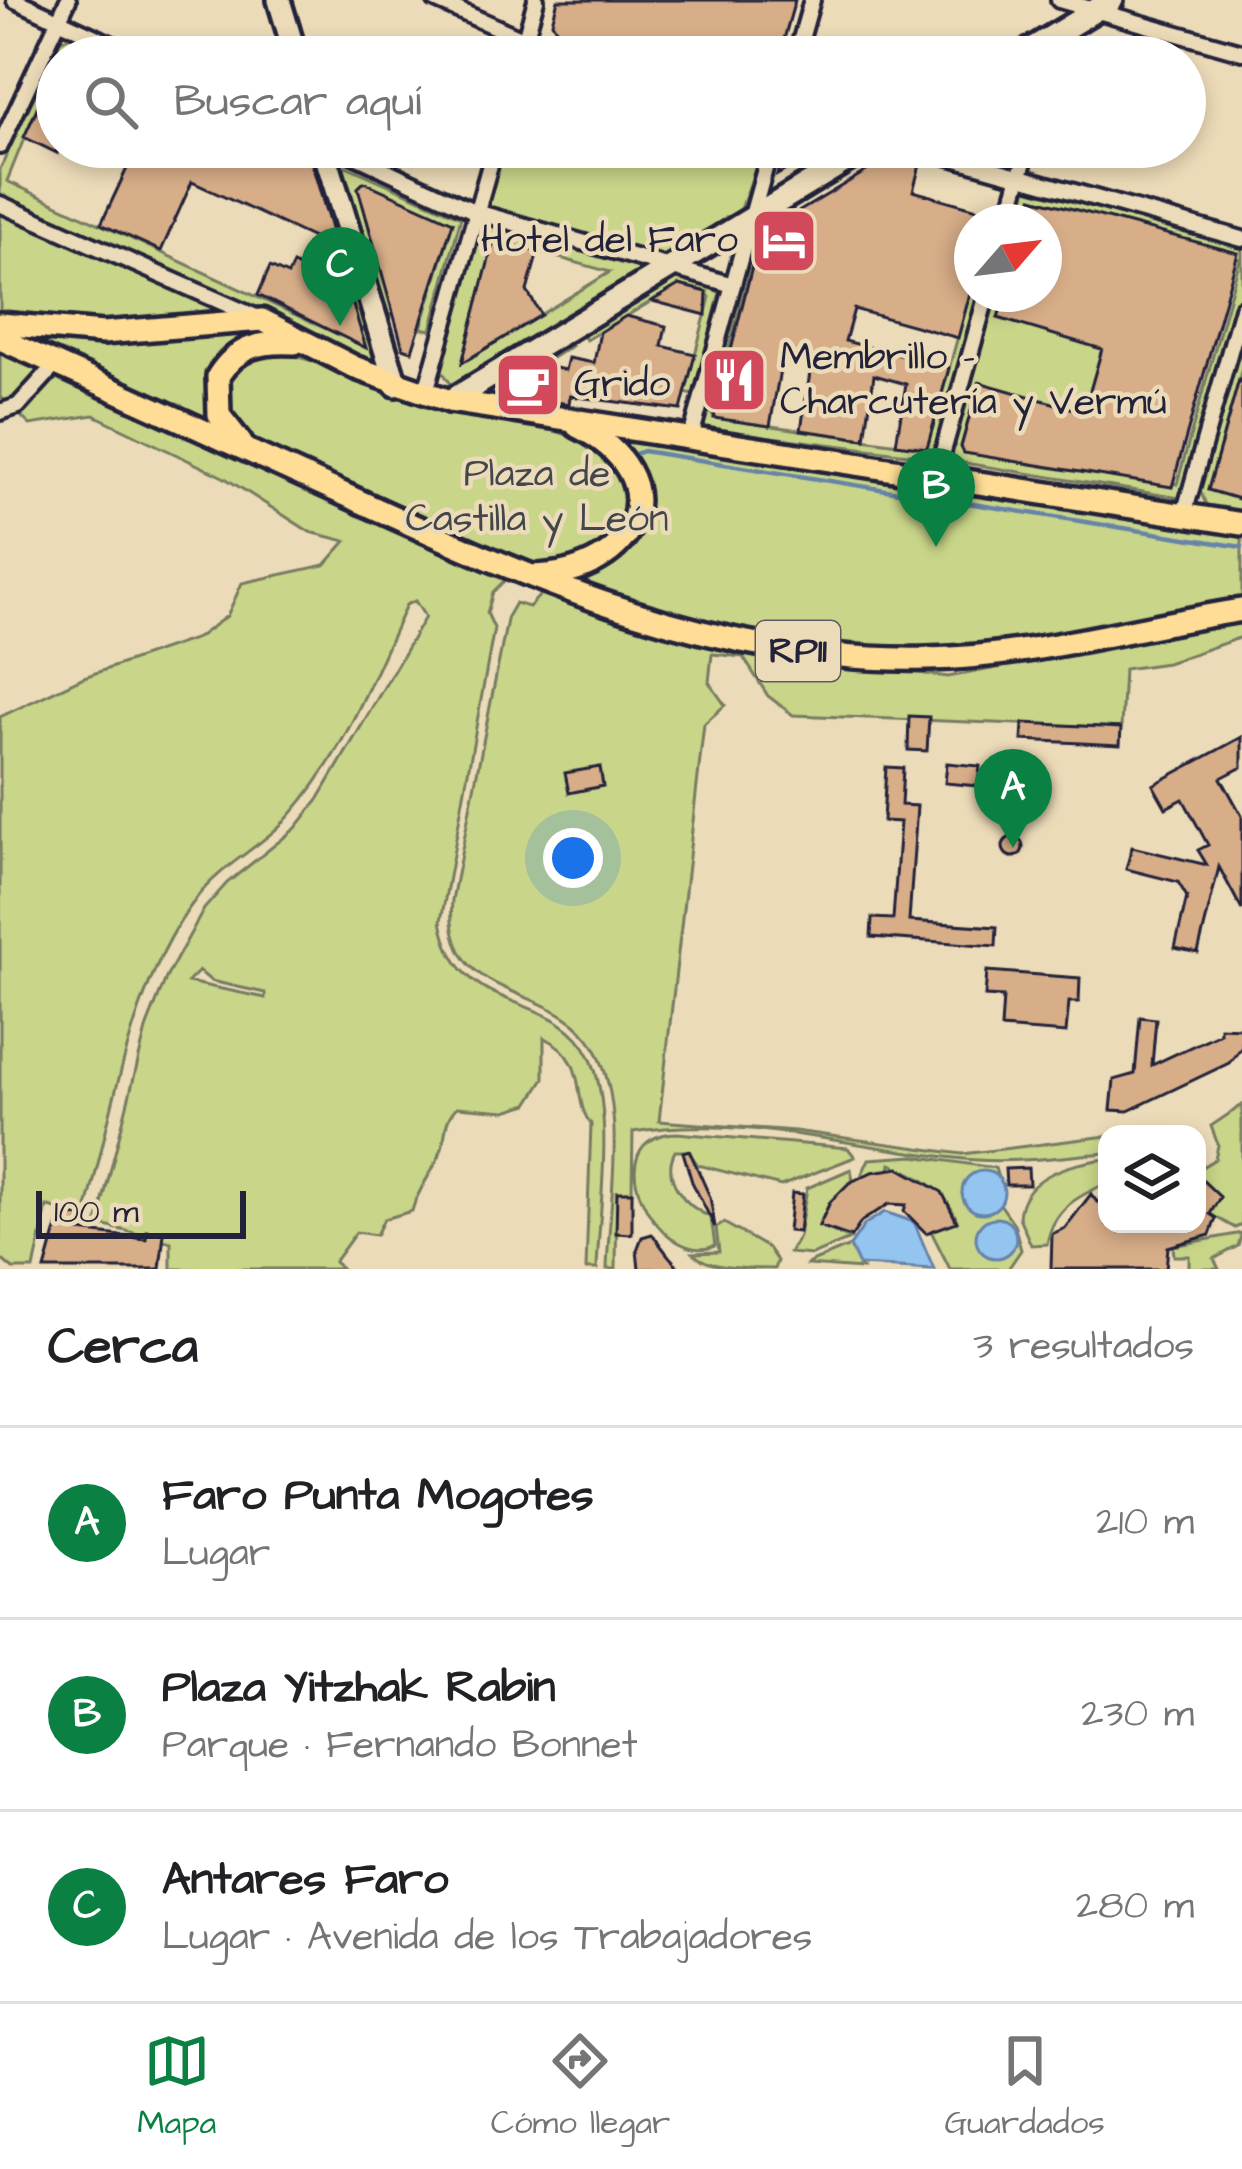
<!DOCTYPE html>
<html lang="es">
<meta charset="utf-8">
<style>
:root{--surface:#fff;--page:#f2f2f2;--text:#202124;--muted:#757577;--line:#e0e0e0;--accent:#0b8043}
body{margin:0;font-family:"Architects Daughter",sans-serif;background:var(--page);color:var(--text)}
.controls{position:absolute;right:36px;bottom:36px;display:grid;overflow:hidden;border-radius:24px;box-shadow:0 6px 18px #0003}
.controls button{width:108px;height:108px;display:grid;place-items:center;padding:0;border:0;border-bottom:3px solid var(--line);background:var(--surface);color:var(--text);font:60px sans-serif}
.compass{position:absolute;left:954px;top:204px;width:108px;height:108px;border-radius:50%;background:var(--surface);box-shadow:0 6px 18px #0003;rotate:62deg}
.scale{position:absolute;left:36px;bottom:30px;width:210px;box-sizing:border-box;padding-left:12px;border:6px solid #22223b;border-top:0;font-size:33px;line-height:42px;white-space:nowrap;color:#22223b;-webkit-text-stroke:9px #ecdbb8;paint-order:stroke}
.you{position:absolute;left:573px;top:858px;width:42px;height:42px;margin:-30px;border:9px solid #fff;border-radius:50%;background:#1a73e8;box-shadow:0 0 0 18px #1a73e833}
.badge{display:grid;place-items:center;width:78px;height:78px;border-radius:50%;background:var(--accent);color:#fff;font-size:39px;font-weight:700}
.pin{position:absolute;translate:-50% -99px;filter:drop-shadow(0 3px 6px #0008)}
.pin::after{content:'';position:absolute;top:63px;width:42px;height:36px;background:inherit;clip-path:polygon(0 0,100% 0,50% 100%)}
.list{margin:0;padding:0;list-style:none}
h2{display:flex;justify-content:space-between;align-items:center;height:156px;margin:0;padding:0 48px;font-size:51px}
h2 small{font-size:39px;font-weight:400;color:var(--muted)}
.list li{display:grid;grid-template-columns:78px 1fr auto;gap:36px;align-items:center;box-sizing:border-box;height:192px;padding:0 48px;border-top:3px solid var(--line)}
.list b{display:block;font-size:45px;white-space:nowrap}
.list p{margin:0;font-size:39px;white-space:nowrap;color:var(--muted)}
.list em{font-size:39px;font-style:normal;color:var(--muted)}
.icon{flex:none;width:66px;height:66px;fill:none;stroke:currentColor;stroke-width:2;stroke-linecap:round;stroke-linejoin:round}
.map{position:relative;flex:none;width:1242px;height:1269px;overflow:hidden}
.search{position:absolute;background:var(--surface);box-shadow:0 6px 18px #0003;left:36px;right:36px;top:36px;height:132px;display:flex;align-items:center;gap:30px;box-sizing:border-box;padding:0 42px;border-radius:66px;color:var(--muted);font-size:45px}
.sheet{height:732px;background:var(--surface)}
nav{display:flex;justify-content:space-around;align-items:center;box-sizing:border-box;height:168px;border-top:3px solid var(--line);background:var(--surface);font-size:33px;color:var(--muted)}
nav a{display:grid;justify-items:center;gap:6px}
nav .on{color:var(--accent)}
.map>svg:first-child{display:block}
.green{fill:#c9d589;stroke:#767c62;stroke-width:3;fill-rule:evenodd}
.water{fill:#94c4f0;stroke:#6683a8;stroke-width:3}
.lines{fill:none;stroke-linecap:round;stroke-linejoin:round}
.stream{stroke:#6683a8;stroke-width:4.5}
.building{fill:#d8ae89;stroke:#22223b;stroke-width:3}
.street-casing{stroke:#22223b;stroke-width:22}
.secondary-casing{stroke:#22223b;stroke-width:30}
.primary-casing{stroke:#22223b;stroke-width:30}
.street{stroke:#ecdbb8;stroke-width:14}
.secondary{stroke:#ecdbb8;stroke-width:21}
.primary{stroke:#ffdd96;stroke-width:21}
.labels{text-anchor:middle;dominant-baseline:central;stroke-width:9;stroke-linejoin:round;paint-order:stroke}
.shield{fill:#ecdbb8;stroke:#5f5a60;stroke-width:3}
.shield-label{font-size:36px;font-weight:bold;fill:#22223b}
.poi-label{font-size:39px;fill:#22223b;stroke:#ecdbb8;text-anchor:start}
.park-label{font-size:39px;fill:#43464b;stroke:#ecdbb8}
</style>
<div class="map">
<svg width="1242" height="1269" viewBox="0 0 1242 1269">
<rect width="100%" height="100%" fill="#ecdbb8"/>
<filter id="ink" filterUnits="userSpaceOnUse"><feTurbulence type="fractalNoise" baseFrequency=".00833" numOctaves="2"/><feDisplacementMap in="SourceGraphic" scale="24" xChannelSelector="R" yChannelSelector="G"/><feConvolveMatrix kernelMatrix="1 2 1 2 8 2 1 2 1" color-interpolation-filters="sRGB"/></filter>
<g filter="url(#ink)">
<path class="green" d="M70,36L116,57H97L73,46L57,57L7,181L365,347L309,154L293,147H312L376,352L372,358L361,359L0,195V169L60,41Z
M497,147H763L740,212L662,258L487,206L483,198Z
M346,166L461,217L431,330L421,328L453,222L364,182L358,188L393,315L383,318L342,173Z
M1027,189L1242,247V291L1180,498L952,461L950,451L995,294H1005L998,318L1102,349L1084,412L979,383L961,446L964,453L1177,484L1240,259L1033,198L1025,222H1015Z
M0,210L230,312L104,327L0,320Z
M496,224L640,264L644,272L453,387L442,371L480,230ZM495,240L610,272L468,359L464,355Z
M753,233L760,235L711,413L715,418L927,448L972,286V294H980L932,457L706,429L702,419Z
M674,274L720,292L694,395L685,393L710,297L706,292L679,285L586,340L580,330Z
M215,332L242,337C204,366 206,380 208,424L24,343Z
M1242,336V368L1208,490L1242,500V513L1207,507L1199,488Z
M566,338L571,346L513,383L514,403L508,401L502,388L507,376Z
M0,347L508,577L493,592L487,613L494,628L441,921C458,1021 556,986 590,1057C615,1111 599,1209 597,1269H586L591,1124C570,1099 592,1062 544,1037V1079L528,1104L506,1111L457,1107C443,1120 447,1134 441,1151C433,1174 418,1187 412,1211L384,1219L376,1235L356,1232L334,1262L342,1269H171V1242L97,1224L147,1026L166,978L204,909L227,883L296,828L318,800L425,617L415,601L406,605C373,677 344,754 291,814C263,847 221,864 195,900C129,988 113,1114 84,1219L47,1206L34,1269H13L0,1258V717L84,677L197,638L227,616L242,583L325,565L346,541L310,532L225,478L94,415L30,425L0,396ZM199,971L211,981L265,993V998L188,982Z
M260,354C311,349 367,387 416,403C469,420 558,418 600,453C667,508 587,579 522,563C494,556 465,538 438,526C377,498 316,471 254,443L226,406L232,373Z
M612,439L989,490L1242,536V600L963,649H862L753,638L563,582L620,558L644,521Z
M541,594L708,645L948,677L1242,623V637L1167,663L1124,669L1121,728L793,715L768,696L743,657L712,654L709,682L725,705L704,724L659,1121L795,1131L962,1154L1107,1136V1153C1064,1156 1019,1163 976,1160C863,1151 747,1113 633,1132L632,1192L617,1193L616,1269H607C609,1202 628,1109 595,1048C556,978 443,1009 452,900L508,615L515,603L529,607Z
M1242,1105V1225L1235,1228L1210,1214L1220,1197L1197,1175V1159L1202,1167L1215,1159L1218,1145L1211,1126Z
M677,1133L848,1148L855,1157L781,1186L698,1165L688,1151H675C661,1178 685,1207 711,1217L715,1246C657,1269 590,1136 677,1133Z
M914,1156L995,1168L998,1178L979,1172L966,1180L962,1194L976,1212H989L1000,1204L1014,1224L1021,1250L1008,1269H950L931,1231L957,1221C945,1187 916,1175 891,1164L890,1170L861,1176L869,1159Z
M1107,1159V1183C1076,1197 1053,1209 1047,1244L1031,1245L1019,1217C1022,1175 1073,1163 1107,1159Z
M851,1169L853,1181L830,1202L819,1225L850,1239L812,1255L789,1253L799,1236L807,1188Z
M724,1223L768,1248L777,1261L774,1269C747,1269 706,1269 693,1253L719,1252L716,1228Z
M1242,1233L1238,1246L1214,1259L1219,1269H1189V1256H1174L1173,1246Z
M850,1246L862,1269L807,1265L809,1263Z"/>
<path class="water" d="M962 1192a21 21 0 1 1 42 0a21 21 0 1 1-42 0Z
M885,1212L914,1222L934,1269L859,1265L850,1246L865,1224Z
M976 1238a20 20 0 1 1 40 0a20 20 0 1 1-40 0Z"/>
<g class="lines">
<path class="stream" d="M629,456L643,451L1242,547"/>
</g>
<path class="building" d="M558,0H795L779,57H653L557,31L552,22Z
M73,46L98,57H54Z
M57,66V153L24,137Z
M137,147H293L309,154L337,249L192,182L161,251L101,224Z
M785,147H826L777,175Z
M888,158L920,165L913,191L992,213L990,222H972V286L958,338L854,309L845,341L949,368L927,448L896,444L906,384L874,375L865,439L801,430L812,360L783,353L770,426L714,418L760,235Z
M364,182L453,222L412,351L403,348L358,188Z
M1032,198L1238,253L1172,487L964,453L961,447L979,382L1084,412L1102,349L998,318L1005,294H1044V222H1025Z
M494,240L538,252L527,291L541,315L462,363Z
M293,264L349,292L366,348L258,295L270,267L288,275Z
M679,285L707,292L706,315L652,301Z
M626,316L666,326L662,346L695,354L681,410L570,396L569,404L543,400L544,392L512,387L545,366L565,370L568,358L594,363L600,332Z
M1239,380H1242V500L1208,490Z
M909,716L929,717L927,751L908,750Z
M1023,723L1121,728L1120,745L1022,740Z
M1242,737V767L1221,778L1242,816V910L1219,867L1198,953L1175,948L1187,897L1178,882L1126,869L1132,847L1207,865L1198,850L1208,845L1183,799L1166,808L1153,785Z
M947,763L980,766L978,786L945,783Z
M600,767L603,786L569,793L565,773Z
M886,767L903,768L901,805L917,806L909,921L997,927L996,946L871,937L872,918L893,919L900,822L883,821Z
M1003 847a10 10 0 1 1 20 0a10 10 0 1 1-20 0Z
M987,971L1080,978L1079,1002H1069L1066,1033L1001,1028L1003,997L985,996Z
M1140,1017L1156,1019L1152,1065L1220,1033V1027L1242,1028V1047L1229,1063L1128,1111L1111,1110L1114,1080L1135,1074Z
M689,1150L710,1197L715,1227L692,1182L683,1152Z
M899,1168L942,1192L957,1222L926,1233L904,1211L906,1205L889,1204L862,1221L851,1237L819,1226L830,1202L849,1183L872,1172Z
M1028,1168L1029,1185H1006L1005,1169Z
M1197,1175L1220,1197L1210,1214L1216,1218L1210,1235L1168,1247L1166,1269H1051L1052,1234L1065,1228L1091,1194L1097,1202L1107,1197V1224H1197Z
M617,1192H632V1234L616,1233Z
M792,1193L803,1194L799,1232L788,1231Z
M61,1212L83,1218L79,1231L146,1239L147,1231L164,1233L160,1269H45Z
M652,1234L668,1255L680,1269H639L637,1250L642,1237Z"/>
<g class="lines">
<g class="street-casing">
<path id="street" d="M15,0L139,57
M435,0L525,40L590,57
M1059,0L1242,52
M520,57L536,0
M796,57L812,0
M1054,57L1063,27
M0,146L68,0
M336,147L476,212L733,285
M914,147L1242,239
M0,204L258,318
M1007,222L1028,147
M425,395L495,147
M0,412L18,406L56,364
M691,437L771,147
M937,473L987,294
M1184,514L1242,308"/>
</g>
<g class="secondary-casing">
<path id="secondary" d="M279,0L296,57
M1018,57L1112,0
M323,147L396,385
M450,401L869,147"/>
</g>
<g class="primary-casing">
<path id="primary" d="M0,324L103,333L262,320L356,368L450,401L1242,524
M0,339C116,390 232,444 348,496C534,581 719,664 928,659C1033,657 1138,626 1242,610
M241,443L219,415L218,376C237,346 262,341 295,343
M532,576C640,574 680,477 577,426"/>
</g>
<use href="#street" class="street"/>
<use href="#secondary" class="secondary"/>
<use href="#primary" class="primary"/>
</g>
</g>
<defs>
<g id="hotel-square" transform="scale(3.45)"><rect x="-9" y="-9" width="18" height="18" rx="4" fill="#d1495b" stroke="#ecdbb8"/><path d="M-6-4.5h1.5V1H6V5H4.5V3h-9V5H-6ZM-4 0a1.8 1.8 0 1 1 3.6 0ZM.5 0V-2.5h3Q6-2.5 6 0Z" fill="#fff"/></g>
<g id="restaurant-square" transform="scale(3.45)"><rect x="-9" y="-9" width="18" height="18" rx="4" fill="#d1495b" stroke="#ecdbb8"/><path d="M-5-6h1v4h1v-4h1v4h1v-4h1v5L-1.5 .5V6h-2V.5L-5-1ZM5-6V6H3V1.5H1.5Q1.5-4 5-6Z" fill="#fff"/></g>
<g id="cafe-square" transform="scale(3.45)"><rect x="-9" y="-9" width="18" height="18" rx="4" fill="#d1495b" stroke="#ecdbb8"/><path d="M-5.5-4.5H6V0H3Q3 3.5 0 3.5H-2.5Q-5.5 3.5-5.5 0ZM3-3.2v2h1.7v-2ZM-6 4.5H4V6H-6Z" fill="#fff"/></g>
</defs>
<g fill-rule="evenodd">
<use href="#hotel-square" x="784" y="241"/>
<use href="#restaurant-square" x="734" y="380"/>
<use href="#cafe-square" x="528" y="385"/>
</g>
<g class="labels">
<rect class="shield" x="756" y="621" width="84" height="60" rx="9"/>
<g class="shield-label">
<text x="798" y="651">RP11</text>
</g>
<g class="poi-label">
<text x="738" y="241" text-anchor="end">Hotel del Faro</text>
<text x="780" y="358">Membrillo -<tspan x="780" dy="45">Charcutería y Vermú</tspan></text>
<text x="574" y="385">Grido</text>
</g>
<g class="park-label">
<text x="537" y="475">Plaza de<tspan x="537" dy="45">Castilla y León</tspan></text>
</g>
</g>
</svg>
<div class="controls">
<button><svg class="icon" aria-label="layers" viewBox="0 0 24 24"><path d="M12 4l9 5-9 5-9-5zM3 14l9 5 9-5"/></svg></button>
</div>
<svg class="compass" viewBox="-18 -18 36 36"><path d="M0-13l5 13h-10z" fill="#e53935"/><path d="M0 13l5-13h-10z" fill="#757577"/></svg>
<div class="scale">100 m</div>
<div class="you"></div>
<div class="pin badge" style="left:1013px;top:848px">A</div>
<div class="pin badge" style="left:936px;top:547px">B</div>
<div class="pin badge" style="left:340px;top:326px">C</div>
<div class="search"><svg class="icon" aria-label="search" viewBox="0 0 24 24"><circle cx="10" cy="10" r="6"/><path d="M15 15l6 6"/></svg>Buscar aquí</div>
</div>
<section class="sheet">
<h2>Cerca<small>3 resultados</small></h2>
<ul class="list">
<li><span class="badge">A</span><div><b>Faro Punta Mogotes</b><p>Lugar</p></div><em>210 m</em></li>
<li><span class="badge">B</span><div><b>Plaza Yitzhak Rabin</b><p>Parque · Fernando Bonnet</p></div><em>230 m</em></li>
<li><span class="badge">C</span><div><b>Antares Faro</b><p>Lugar · Avenida de los Trabajadores</p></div><em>280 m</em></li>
</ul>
</section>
<nav>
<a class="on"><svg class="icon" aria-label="map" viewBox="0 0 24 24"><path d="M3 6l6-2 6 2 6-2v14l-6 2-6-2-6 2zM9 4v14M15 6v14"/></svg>Mapa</a>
<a><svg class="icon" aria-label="directions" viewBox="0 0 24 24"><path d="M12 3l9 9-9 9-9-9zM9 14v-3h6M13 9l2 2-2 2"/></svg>Cómo llegar</a>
<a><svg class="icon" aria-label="saved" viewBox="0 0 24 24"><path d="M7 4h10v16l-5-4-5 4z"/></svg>Guardados</a>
</nav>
